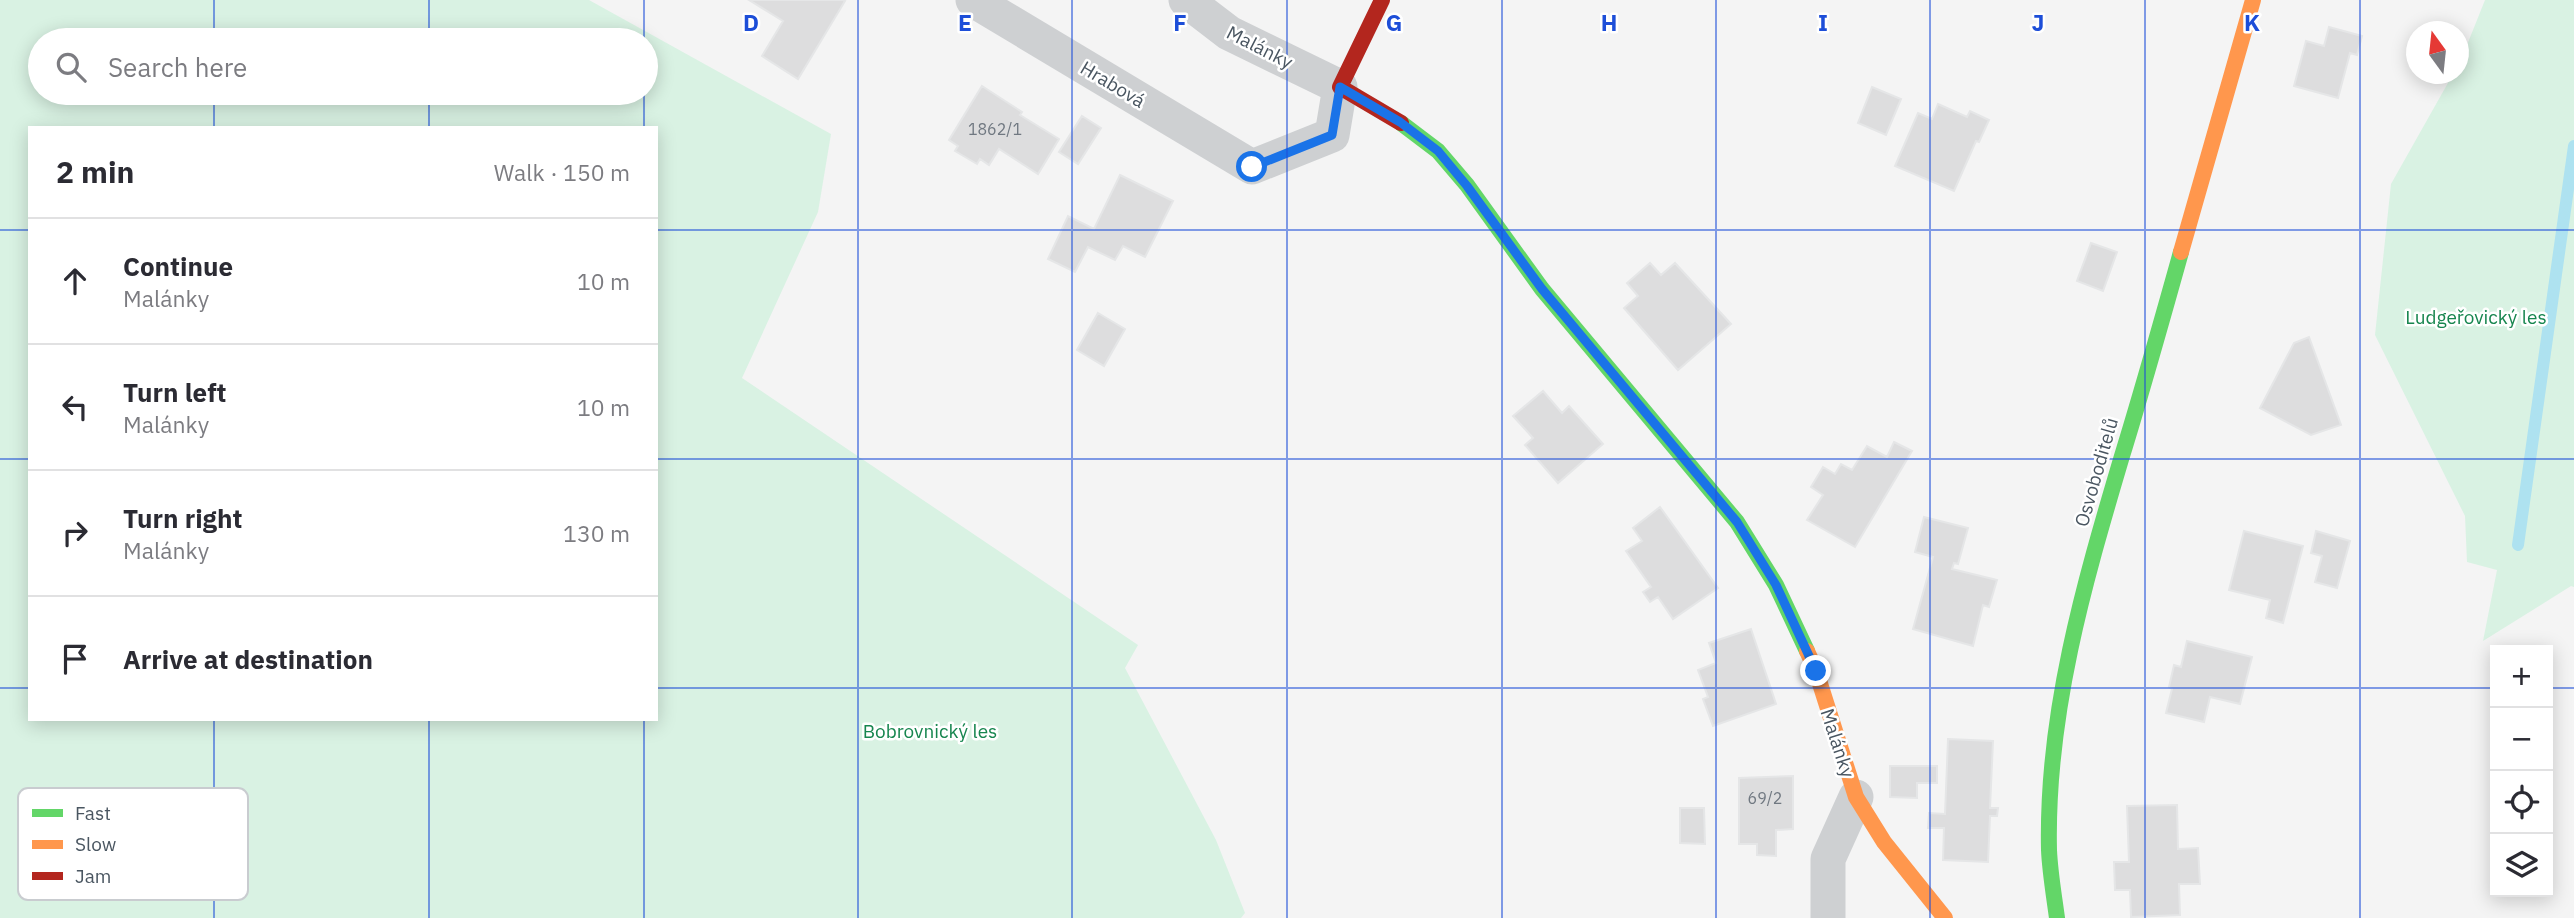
<!DOCTYPE html>
<meta charset="utf-8">
<style>
:root{--surface:#fff;--page:#f2f2f3;--text:#2b2b33;--muted:#7c7c81;--line:#e1e1e2}
body{margin:0;font-family:"IBM Plex Sans",sans-serif;background:var(--page);color:var(--text)}
.controls{position:absolute;right:21px;bottom:21px;display:grid;overflow:hidden;border-radius:0px;box-shadow:0 4px 18px #0003}
.controls button{width:63px;height:63px;display:grid;place-items:center;padding:0;border:0;border-bottom:2px solid var(--line);background:var(--surface);color:var(--text);font:35px sans-serif}
.compass{position:absolute;left:2406px;top:21px;width:63px;height:63px;border-radius:50%;background:var(--surface);box-shadow:0 4px 18px #0003;rotate:345deg}
.stop{position:absolute;width:21px;height:21px;margin:-16px;border:5px solid #1a73e8;border-radius:50%;background:#fff}
.stop.end{background:#1a73e8;border-color:#fff;box-shadow:0 2px 7px #0008}
.list{margin:0;padding:0;list-style:none}
h2{display:flex;justify-content:space-between;align-items:center;height:91px;margin:0;padding:0 28px;font-size:30px}
h2 small{font-size:23px;font-weight:400;color:var(--muted)}
.list li{display:grid;grid-template-columns:46px 1fr auto;gap:21px;align-items:center;box-sizing:border-box;height:126px;padding:0 28px;border-top:2px solid var(--line)}
.list b{display:block;font-size:26px;white-space:nowrap}
.list p{margin:0;font-size:23px;white-space:nowrap;color:var(--muted)}
.list em{font-size:23px;font-style:normal;color:var(--muted)}
.icon{flex:none;width:38px;height:38px;fill:none;stroke:currentColor;stroke-width:2;stroke-linecap:round;stroke-linejoin:round}
.map{position:relative;flex:none;width:2574px;height:918px;overflow:hidden}
.search{position:absolute;background:var(--surface);box-shadow:0 4px 18px #0003;left:28px;top:28px;width:630px;height:77px;display:flex;align-items:center;gap:18px;box-sizing:border-box;padding:0 24px;border-radius:38px;color:var(--muted);font-size:26px}
.panel{position:absolute;background:var(--surface);box-shadow:0 4px 18px #0003;left:28px;top:126px;width:630px;height:595px;border-radius:0px}
.map>svg:first-child{display:block}
.green{fill:#d9f2e3;fill-rule:evenodd}
.lines{fill:none;stroke-linecap:round;stroke-linejoin:round}
.stream{stroke:#aee2f0;stroke-width:12}
.building{fill:#ddddde;stroke:#e5e6e7;stroke-width:2}
.street{stroke:#ced0d2;stroke-width:35}
.fast{stroke:#63d668;stroke-width:16}
.slow{stroke:#ff974d;stroke-width:16}
.jam{stroke:#b3261e;stroke-width:16}
.route{stroke:#1a73e8;stroke-width:9}
.grid{fill:none;stroke:#1d4ed8;stroke-width:2;stroke-opacity:0.55}
.labels{text-anchor:middle;dominant-baseline:central;stroke-width:5;stroke-linejoin:round;paint-order:stroke}
.number-label{font-size:16px;fill:#707881}
.street-label{font-size:19px;fill:#4a5661;stroke:#fff}
.park-label{font-size:19px;fill:#17864f;stroke:#fff}
.key{fill:#fff;stroke:#c9ccd0;stroke-width:2}
.key-label{font-size:19px;fill:#4a5661}
.grid-label{font-size:23px;text-anchor:middle;font-weight:bold;fill:#1d4ed8;stroke:#fff;stroke-width:5;stroke-linejoin:round;paint-order:stroke}
</style>
<div class="map">
<svg width="2574" height="918" viewBox="0 0 2574 918">
<rect width="100%" height="100%" fill="#f4f4f4"/>
<path class="green" d="M0,0H589L831,134L818,212L742,378L1138,645L1125,668L1216,840L1245,913L1241,918H0ZM40,40H646V93H40ZM30,128H656V719H30Z
M2485,0H2574V587L2571,586L2483,641L2497,570L2467,562L2465,516L2375,335L2391,184L2453,74H2458L2459,65Z"/>
<g class="lines">
<path class="stream" d="M2518,545L2574,146"/>
</g>
<path class="building" d="M749,0H843L845,1L798,79L762,56L783,21Z
M2329,27L2362,36L2357,55L2350,53L2338,98L2294,86L2306,41L2324,46Z
M982,86L1022,112L1020,115L1059,139L1038,174L999,149L989,165L980,159L977,164L955,151L958,146L949,140Z
M1872,87L1901,99L1886,135L1858,123Z
M1938,104L1967,117L1970,111L1989,120L1979,142L1976,141L1954,191L1895,166L1918,113L1932,119Z
M1082,116L1101,128L1078,164L1059,152Z
M1120,175L1173,201L1145,257L1123,246L1115,260L1088,247L1075,272L1048,259L1068,216L1094,229Z
M2091,243L2117,252L2103,291L2077,281Z
M1650,263L1661,275L1675,263L1731,324L1678,370L1624,308L1638,296L1627,283Z
M1098,313L1125,329L1104,366L1077,350Z
M2309,337L2341,425L2311,435L2260,408L2294,343Z
M1543,391L1562,413L1569,406L1603,444L1558,483L1525,445L1533,438L1513,416Z
M1894,442L1912,451L1855,547L1807,520L1823,495L1811,487L1823,467L1835,474L1841,464L1852,470L1867,446L1887,457Z
M1660,507L1718,588L1673,619L1658,597L1650,602L1643,592L1651,587L1626,551L1642,541L1633,528Z
M1924,517L1968,528L1958,564L1954,563L1952,569L1997,580L1989,607L1983,605L1973,646L1913,629L1933,557L1915,552Z
M2244,531L2303,546L2283,623L2266,618L2270,600L2229,590Z
M2316,531L2350,541L2337,588L2315,582L2322,556L2311,553Z
M1751,629L1776,704L1713,726L1703,699L1708,697L1698,670L1716,663L1709,643Z
M2187,641L2252,657L2240,704L2210,697L2204,722L2166,713L2172,689L2169,687L2174,665L2181,667Z
M1948,739L1993,741L1990,808H1998L1997,816H1990L1988,862L1943,860L1944,828H1928L1929,813L1945,814Z
M1890,766H1937V783H1917V798L1890,797Z
M1793,776V829L1776,830V856L1757,855V844H1739V778Z
M2177,805L2178,849L2198,848L2200,884H2179L2180,915L2131,917L2130,890H2115L2114,862H2129L2127,806Z
M1680,808H1704L1705,844L1680,843Z"/>
<g class="lines">
<path class="street" d="M973,0L1252,167L1332,135L1340,87L1229,33L1186,0
M1828,918V859L1856,797"/>
<path class="fast" d="M1401,123L1438,151L1467,185L1542,289L1737,522L1776,585L1807,651
M2057,918C2054,895 2050,873 2049,850C2046,714 2084,584 2122,456C2143,388 2162,320 2181,252"/>
<path class="slow" d="M2181,252L2253,0
M1807,651L1816,671L1856,797L1884,842L1945,918"/>
<path class="jam" d="M1382,0L1340,87L1401,123"/>
</g>
<g class="lines">
<path class="route" d="M1252,167L1332,135L1340,87L1400,122L1438,151L1467,186L1542,289L1737,522L1776,585L1816,671"/>
</g>
<path class="grid" d="M214,0V40M429,0V40M644,0V40M858,0V918M1072,0V918M1287,0V918M1502,0V918M1716,0V918M1930,0V918M2145,0V918M2360,0V918M214,93V128M429,93V128M644,93V128M0,230H30M656,230H2574M0,459H30M656,459H2574M0,688H30M656,688H2495M2548,688H2574M214,719V918M429,719V918M644,719V918"/>
<g class="labels">
<g class="number-label">
<text x="995" y="129">1862/1</text>
<text x="1765" y="798">69/2</text>
</g>
<g class="street-label">
<text transform="translate(1260 47) rotate(27)">Malánky</text>
<text transform="translate(1113 84) rotate(31)">Hrabová</text>
<text transform="translate(2096 472) rotate(-74)">Osvoboditelů</text>
<text transform="translate(1838 743) rotate(72)">Malánky</text>
</g>
<g class="park-label">
<text x="2476" y="317">Ludgeřovický les</text>
<text x="930" y="731">Bobrovnický les</text>
</g>
</g>
<rect x="18" y="788" width="230" height="112" rx="10" class="key"/>
<rect x="32" y="809" width="31" height="8" fill="#63d668"/>
<rect x="32" y="840" width="31" height="9" fill="#ff974d"/>
<rect x="32" y="872" width="31" height="8" fill="#b3261e"/>
<g class="key-label">
<text x="75" y="820">Fast</text>
<text x="75" y="851">Slow</text>
<text x="75" y="883">Jam</text>
</g>
<g class="grid-label">
<text x="751" y="31">D</text>
<text x="965" y="31">E</text>
<text x="1180" y="31">F</text>
<text x="1394" y="31">G</text>
<text x="1609" y="31">H</text>
<text x="1823" y="31">I</text>
<text x="2038" y="31">J</text>
<text x="2252" y="31">K</text>
</g>
</svg>
<div class="controls">
<button>+</button>
<button>−</button>
<button><svg class="icon" aria-label="locate" viewBox="0 0 24 24"><circle cx="12" cy="12" r="6"/><path d="M12 2v4M12 18v4M2 12h4M18 12h4"/></svg></button>
<button><svg class="icon" aria-label="layers" viewBox="0 0 24 24"><path d="M12 4l9 5-9 5-9-5zM3 14l9 5 9-5"/></svg></button>
</div>
<svg class="compass" viewBox="-18 -18 36 36"><path d="M0-13l5 13h-10z" fill="#e53935"/><path d="M0 13l5-13h-10z" fill="#7c7c81"/></svg>
<div class="stop" style="left:1252px;top:167px"></div>
<div class="stop end" style="left:1816px;top:671px"></div>
<div class="search"><svg class="icon" aria-label="search" viewBox="0 0 24 24"><circle cx="10" cy="10" r="6"/><path d="M15 15l6 6"/></svg>Search here</div>
<section class="panel">
<h2>2 min<small>Walk · 150 m</small></h2>
<ul class="list">
<li><svg class="icon" aria-label="ahead" viewBox="0 0 24 24"><path d="M12 20V5M6 11l6-6 6 6"/></svg><div><b>Continue</b><p>Malánky</p></div><em>10 m</em></li>
<li><svg class="icon" aria-label="left" viewBox="0 0 24 24"><path d="M17 20v-9H6M10 6l-5 5 5 5"/></svg><div><b>Turn left</b><p>Malánky</p></div><em>10 m</em></li>
<li><svg class="icon" aria-label="right" viewBox="0 0 24 24"><path d="M7 20v-9h11M14 6l5 5-5 5"/></svg><div><b>Turn right</b><p>Malánky</p></div><em>130 m</em></li>
<li><svg class="icon" aria-label="arrive" viewBox="0 0 24 24"><path d="M6 21V4h12l-3 4 3 4H6"/></svg><div><b>Arrive at destination</b></div></li>
</ul>
</section>
</div>
